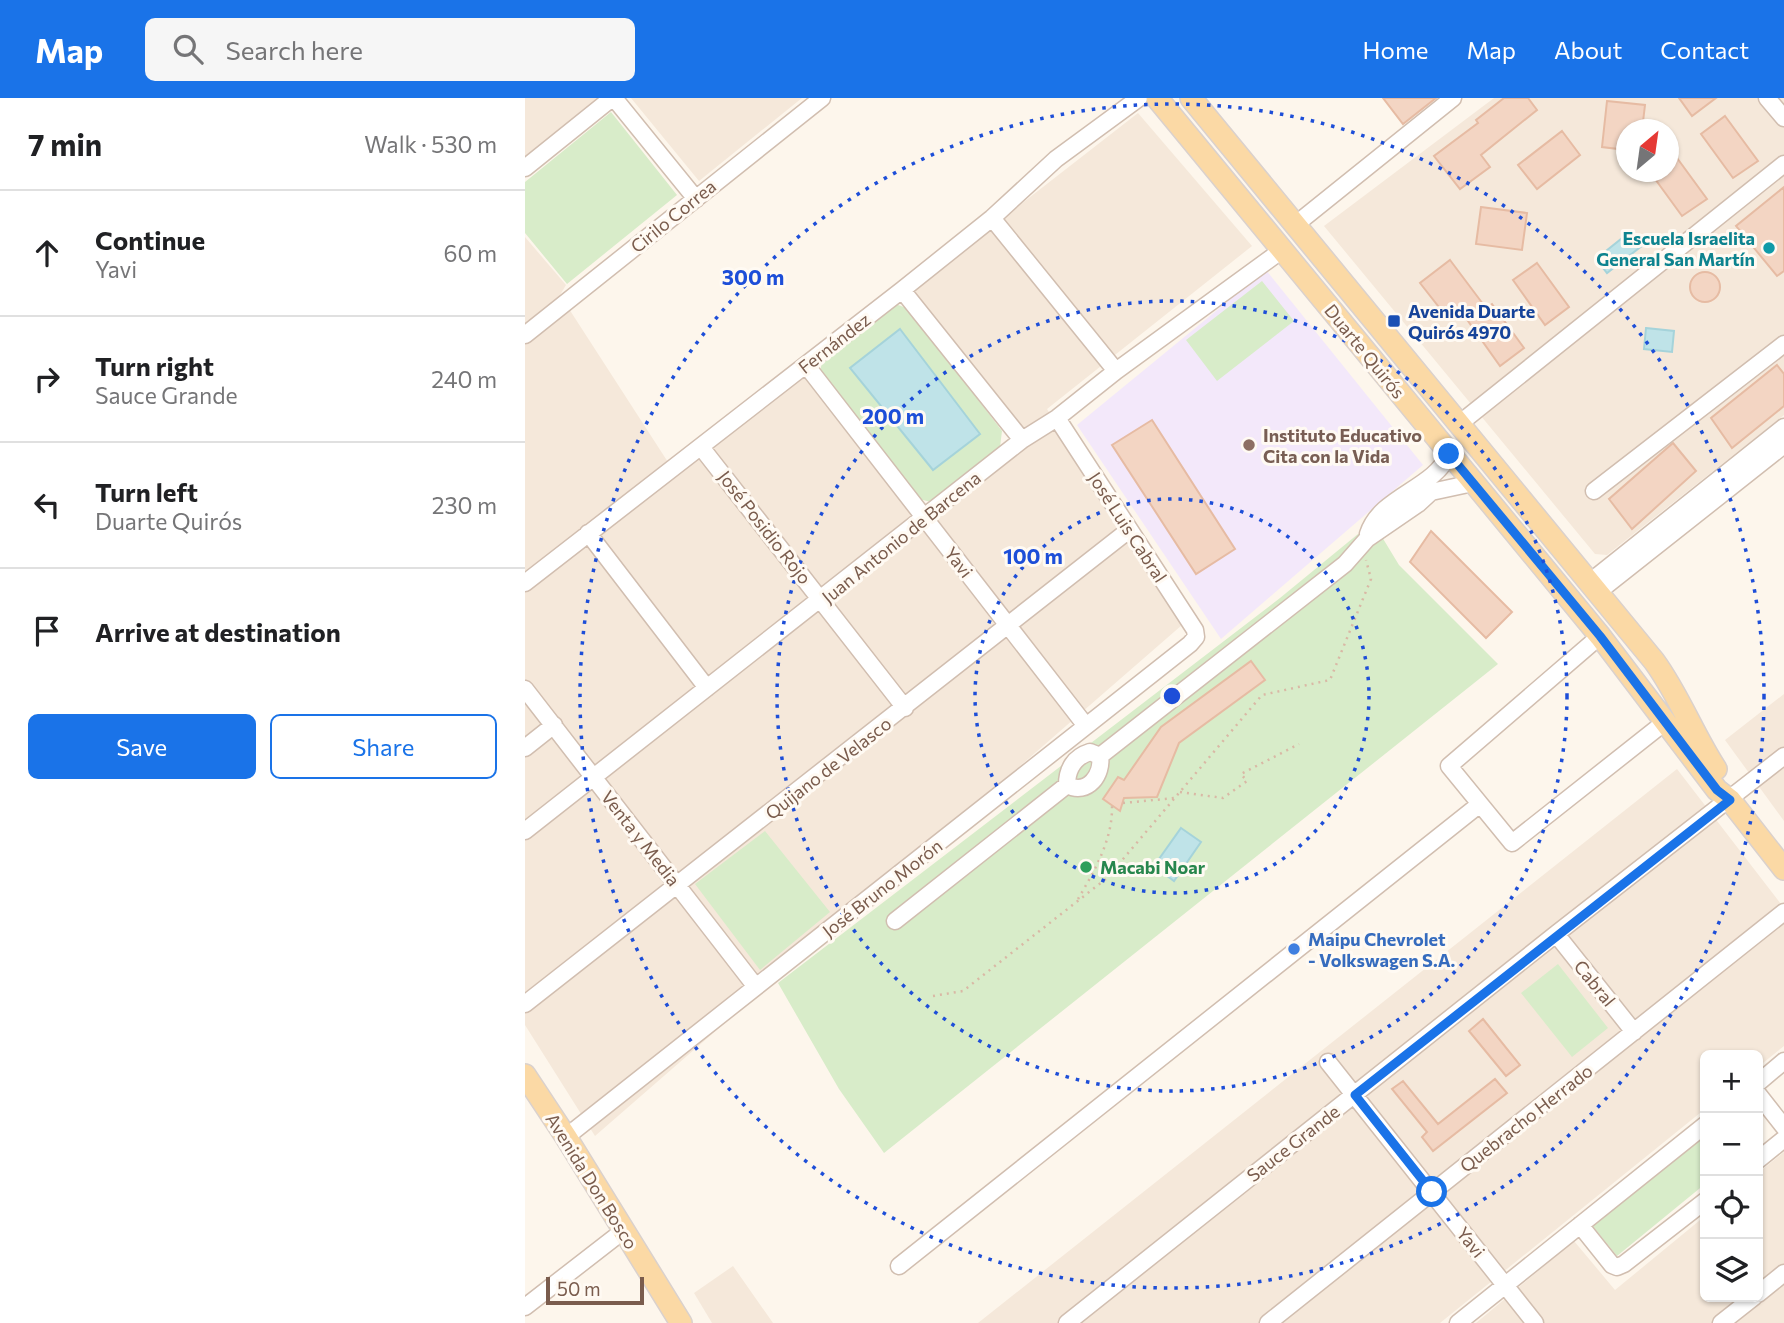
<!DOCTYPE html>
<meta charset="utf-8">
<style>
:root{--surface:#fff;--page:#f6f6f6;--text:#202124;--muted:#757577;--line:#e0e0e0;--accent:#1a73e8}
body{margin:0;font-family:Commissioner,sans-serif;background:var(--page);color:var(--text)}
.controls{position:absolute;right:21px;bottom:21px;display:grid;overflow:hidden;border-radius:10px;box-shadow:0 2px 5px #0004}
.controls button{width:63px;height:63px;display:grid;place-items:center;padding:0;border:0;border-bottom:2px solid var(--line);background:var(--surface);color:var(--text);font:35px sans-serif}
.compass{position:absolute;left:1091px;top:21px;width:63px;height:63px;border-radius:50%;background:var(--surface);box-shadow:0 2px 5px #0004;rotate:29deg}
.scale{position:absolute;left:21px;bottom:18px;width:98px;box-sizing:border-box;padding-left:7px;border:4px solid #7a5c4d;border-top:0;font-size:19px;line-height:24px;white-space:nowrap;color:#7a5c4d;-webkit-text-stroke:5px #fffaf3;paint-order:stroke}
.stop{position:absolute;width:21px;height:21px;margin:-16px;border:5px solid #1a73e8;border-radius:50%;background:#fff}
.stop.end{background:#1a73e8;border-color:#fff;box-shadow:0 2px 7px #0008}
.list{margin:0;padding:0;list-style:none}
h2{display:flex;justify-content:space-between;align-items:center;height:91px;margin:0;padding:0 28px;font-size:30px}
h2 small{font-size:23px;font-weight:400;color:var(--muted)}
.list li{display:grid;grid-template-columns:46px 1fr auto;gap:21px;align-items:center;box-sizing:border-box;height:126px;padding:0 28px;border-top:2px solid var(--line)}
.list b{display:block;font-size:26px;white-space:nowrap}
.list p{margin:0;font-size:23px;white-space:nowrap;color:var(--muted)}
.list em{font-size:23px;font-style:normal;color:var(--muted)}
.actions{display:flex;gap:14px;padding:21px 28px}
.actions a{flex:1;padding:16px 0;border:2px solid var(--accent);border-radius:10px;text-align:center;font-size:24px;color:var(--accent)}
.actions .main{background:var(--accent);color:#fff}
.icon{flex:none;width:38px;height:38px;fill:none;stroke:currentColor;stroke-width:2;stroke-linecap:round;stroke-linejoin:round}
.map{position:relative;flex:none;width:1259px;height:1225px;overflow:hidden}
header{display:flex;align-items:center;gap:42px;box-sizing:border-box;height:98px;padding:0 35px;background:var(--accent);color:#fff}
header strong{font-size:33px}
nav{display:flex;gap:38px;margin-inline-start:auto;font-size:24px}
.search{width:490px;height:63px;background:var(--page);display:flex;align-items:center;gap:18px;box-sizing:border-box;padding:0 24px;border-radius:10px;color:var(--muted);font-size:26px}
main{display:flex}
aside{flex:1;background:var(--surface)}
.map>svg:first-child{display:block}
.residential{fill:#f5e8da;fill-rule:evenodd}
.education{fill:#f3e8fa}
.green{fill:#d8ecc9}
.water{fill:#bfe3e8;stroke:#a5d3da;stroke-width:2}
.building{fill:#f3d5c3;stroke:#e6bba3;stroke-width:2}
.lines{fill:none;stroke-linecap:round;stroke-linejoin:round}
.minor-casing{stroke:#d1beb0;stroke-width:19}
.major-casing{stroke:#dad1cd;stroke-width:24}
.path{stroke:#d9b8a5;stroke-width:2.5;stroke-dasharray:2 5;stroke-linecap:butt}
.minor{stroke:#fff;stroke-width:16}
.major{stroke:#fbd9a5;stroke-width:21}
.route{stroke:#1a73e8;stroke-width:9}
.ring{fill:none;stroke:#1d4ed8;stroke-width:3.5;stroke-dasharray:3.5 7}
.culture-dot{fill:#0f9aa8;stroke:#fffaf3;stroke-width:2.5}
.transit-dot{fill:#1a4fb4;stroke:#fffaf3;stroke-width:2.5}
.education-dot{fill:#8d6e63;stroke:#fffaf3;stroke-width:2.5}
.leisure-dot{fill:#2e9e5b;stroke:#fffaf3;stroke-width:2.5}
.shop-dot{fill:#3f7fe0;stroke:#fffaf3;stroke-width:2.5}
.labels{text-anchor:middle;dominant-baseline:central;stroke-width:6;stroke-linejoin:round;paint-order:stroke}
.street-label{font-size:18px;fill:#7a5c4d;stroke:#fffaf3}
.culture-label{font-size:18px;font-weight:bold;fill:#0d838f;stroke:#fffaf3;text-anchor:end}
.transit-label{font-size:18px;font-weight:bold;fill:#164399;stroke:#fffaf3;text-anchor:start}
.education-label{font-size:18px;font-weight:bold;fill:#785e54;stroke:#fffaf3;text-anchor:start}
.leisure-label{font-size:18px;font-weight:bold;fill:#27864d;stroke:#fffaf3;text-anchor:start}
.shop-label{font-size:18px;font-weight:bold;fill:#366cbe;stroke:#fffaf3;text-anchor:start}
.centre{fill:#1d4ed8;stroke:#fffaf3;stroke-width:3.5}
.ring-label{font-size:21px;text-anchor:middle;font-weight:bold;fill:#1d4ed8;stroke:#fffaf3;stroke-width:6;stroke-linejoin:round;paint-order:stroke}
</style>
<header>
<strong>Map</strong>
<div class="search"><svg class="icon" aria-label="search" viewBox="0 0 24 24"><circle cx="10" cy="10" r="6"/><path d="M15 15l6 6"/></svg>Search here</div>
<nav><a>Home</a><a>Map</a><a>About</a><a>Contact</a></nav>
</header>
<main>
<aside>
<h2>7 min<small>Walk · 530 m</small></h2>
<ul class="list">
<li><svg class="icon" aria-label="ahead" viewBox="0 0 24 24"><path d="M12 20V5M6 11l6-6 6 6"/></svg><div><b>Continue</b><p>Yavi</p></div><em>60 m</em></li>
<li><svg class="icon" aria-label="right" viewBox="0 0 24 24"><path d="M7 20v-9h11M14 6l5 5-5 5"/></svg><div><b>Turn right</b><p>Sauce Grande</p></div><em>240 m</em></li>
<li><svg class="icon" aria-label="left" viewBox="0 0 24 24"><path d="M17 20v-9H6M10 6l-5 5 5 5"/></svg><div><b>Turn left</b><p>Duarte Quirós</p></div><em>230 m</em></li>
<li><svg class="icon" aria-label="arrive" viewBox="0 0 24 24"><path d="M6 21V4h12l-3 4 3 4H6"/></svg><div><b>Arrive at destination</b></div></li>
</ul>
<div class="actions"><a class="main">Save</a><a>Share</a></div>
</aside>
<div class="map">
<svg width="1259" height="1225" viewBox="0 0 1259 1225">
<rect width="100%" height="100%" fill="#fdf6ec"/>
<path class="residential" d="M0,0H95L0,74Z
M106,0H277L174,83Z
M969,0H1259V317L1082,457L1070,456L799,128ZM1102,32H1144V74H1102Z
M613,15L727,148L522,311L657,527L70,1038L0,927V139L41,187L35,197L150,375L288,268L400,413L497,335L387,191Z
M1259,596V723L1200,642Z
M1152,671L1259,810V948L1233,969V957H1180V1011L915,1225H453Z
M1259,1054V1225H951L1049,1143L1090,1192L1180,1118V1199H1233V1075Z
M208,1168L248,1225H187L169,1195Z"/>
<path class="education" d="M741,172L898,367L696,541L552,327Z"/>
<path class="green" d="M86,14L152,97L42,186L0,135V84Z
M737,183L769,223L692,283L661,242Z
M368,205L384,211L477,333L475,349L406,404L394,401L295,274L297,264Z
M833,436L857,439L874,467L973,566L359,1055L314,991L253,885L755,500Z
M240,733L305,814L235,872L170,786Z
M1033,866L1083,930L1047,959L996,895Z
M1180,1034V1086L1092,1158L1066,1126Z"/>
<path class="water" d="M1106,133L1118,147L1082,175L1071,161Z
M1121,230L1149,233L1147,254L1119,251Z
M375,231L455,336L408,372L325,270Z
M656,730L676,744L649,783L629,768Z"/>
<path class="building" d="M858,0H911L878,26Z
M979,0H1003L1012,12L956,57L965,69L935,91L909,58L953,25L951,22Z
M1154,0H1191L1167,18Z
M1082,3L1120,7L1117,32H1102V52L1077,49Z
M1200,18L1233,63L1208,80L1176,36Z
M1037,33L1055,57L1012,91L993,67Z
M1144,49L1182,101L1157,118L1125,74H1144Z
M1259,89V173L1252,178L1211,128Z
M956,109L1002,115L997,152L951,146Z
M925,162L961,210L967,206L999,250L975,268L933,209L921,218L895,185Z
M1012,165L1044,209L1020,227L988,182Z
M1165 189a15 15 0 1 1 30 0a15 15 0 1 1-30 0Z
M1252,267L1259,276V308L1207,350L1186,320Z
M627,322L710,451L671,476L587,347Z
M1148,345L1171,373L1107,431L1084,401Z
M906,433L987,514L961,540L885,464Z
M726,563L740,582L654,645L632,699L599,700L595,713L578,701L593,679L599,682L636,629Z
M958,921L995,967L981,978L944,933Z
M970,981L982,995L908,1053L897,1039L902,1034L867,991L878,983L913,1026Z"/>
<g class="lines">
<g class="minor-casing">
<path id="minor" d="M89,0L171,101
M1242,0L1259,20
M0,70L87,0
M467,120L591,273
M770,127L928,0
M377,192L497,342
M0,237L297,0
M281,267L561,628
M934,326L1259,66
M176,349L380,610
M1069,393L1259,246
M63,435L182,590
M843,436C855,398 909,391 924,356
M1065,484L1259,329
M0,485L377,192L467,120L531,61L614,0
M1073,494L1259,347
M1075,538L924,668L987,745L1140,624
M0,591L231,889
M0,650L29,627
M565,654L575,658C578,676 563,698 542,687C542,671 549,659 565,654Z
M575,658L820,466L842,441L893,406L906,394L948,385
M0,733L497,342L532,320L591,273L757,152
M370,823L542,687
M1031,836L1109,934
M0,906L604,432
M803,964L1010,1225
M1233,985L1259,963
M1233,996L1259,1029
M41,1039L665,546L671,539L670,532L532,320
M1233,1062L1259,1041
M1055,1127L1087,1167L1092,1169L1099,1166L1180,1103
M374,1168L955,706
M1233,1196L1259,1175
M0,1209L98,1133
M542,1225L1031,836L1259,658
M743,1225L1259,814
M933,1225L1180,1027
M1196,1225L1229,1199"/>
</g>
<g class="major-casing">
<path id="major" d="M632,0L1075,538L1192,692L1205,702L1259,771
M666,0L1129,563C1154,597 1168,636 1191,671
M0,977L41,1039L156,1225"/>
</g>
<path class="path" d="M655,694L698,700L722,683L716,676L774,646
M598,705L650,700
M553,801C570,772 588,741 587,707
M408,898L438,893L582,780L737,597L805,582L846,481L841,462"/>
<use href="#minor" class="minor"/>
<use href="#major" class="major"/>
</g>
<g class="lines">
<path class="route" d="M907,1094L830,997L1205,702L1192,692L1075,538L924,356"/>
</g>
<g class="ring">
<circle cx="647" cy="598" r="197"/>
<circle cx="647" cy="598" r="395"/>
<circle cx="647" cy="598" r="592"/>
</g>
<circle class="culture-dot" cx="1244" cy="150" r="7"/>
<rect class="transit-dot" x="862" y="216" width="14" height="14" rx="3.5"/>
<circle class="education-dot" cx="724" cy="347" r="7"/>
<circle class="leisure-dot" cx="561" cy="769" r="7"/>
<circle class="shop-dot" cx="769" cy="851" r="7"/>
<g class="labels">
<g class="street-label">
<text transform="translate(148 118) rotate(-39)">Cirilo Correa</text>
<text transform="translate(309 245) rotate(-38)">Fernández</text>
<text transform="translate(840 253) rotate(51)">Duarte Quirós</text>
<text transform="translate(240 429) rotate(52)">José Posidio Rojo</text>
<text transform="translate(603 429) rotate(57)">José Luis Cabral</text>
<text transform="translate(376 439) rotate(-39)">Juan Antonio de Barcena</text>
<text transform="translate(434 464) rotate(52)">Yavi</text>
<text transform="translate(303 670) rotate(-38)">Quijano de Velasco</text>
<text transform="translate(116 740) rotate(52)">Venta y Media</text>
<text transform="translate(357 790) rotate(-38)">José Bruno Morón</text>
<text transform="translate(1070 885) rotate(51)">Cabral</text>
<text transform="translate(1001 1020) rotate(-38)">Quebracho Herrado</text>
<text transform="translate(768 1045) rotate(-38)">Sauce Grande</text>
<text transform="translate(67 1083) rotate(58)">Avenida Don Bosco</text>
<text transform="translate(946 1144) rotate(51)">Yavi</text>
</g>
<g class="culture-label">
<text x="1230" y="140">Escuela Israelita<tspan x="1230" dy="21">General San Martín</tspan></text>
</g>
<g class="transit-label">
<text x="883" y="213">Avenida Duarte<tspan x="883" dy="21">Quirós 4970</tspan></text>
</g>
<g class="education-label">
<text x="738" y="337">Instituto Educativo<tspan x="738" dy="21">Cita con la Vida</tspan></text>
</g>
<g class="leisure-label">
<text x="575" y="769">Macabi Noar</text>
</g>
<g class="shop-label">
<text x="783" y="841">Maipu Chevrolet<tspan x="783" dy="21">- Volkswagen S.A.</tspan></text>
</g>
</g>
<circle cx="647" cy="598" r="10" class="centre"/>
<g class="ring-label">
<text x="228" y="187">300 m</text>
<text x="368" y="326">200 m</text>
<text x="508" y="466">100 m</text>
</g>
</svg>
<div class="controls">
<button>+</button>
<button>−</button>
<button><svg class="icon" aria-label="locate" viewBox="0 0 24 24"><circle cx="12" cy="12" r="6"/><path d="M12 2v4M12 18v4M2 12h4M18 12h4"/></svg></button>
<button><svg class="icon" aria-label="layers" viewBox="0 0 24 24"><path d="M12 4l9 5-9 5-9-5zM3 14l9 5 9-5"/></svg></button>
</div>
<svg class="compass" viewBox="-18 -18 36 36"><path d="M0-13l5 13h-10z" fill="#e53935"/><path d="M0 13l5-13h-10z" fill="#757577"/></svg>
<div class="scale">50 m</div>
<div class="stop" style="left:907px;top:1094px"></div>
<div class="stop end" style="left:924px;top:356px"></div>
</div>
</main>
